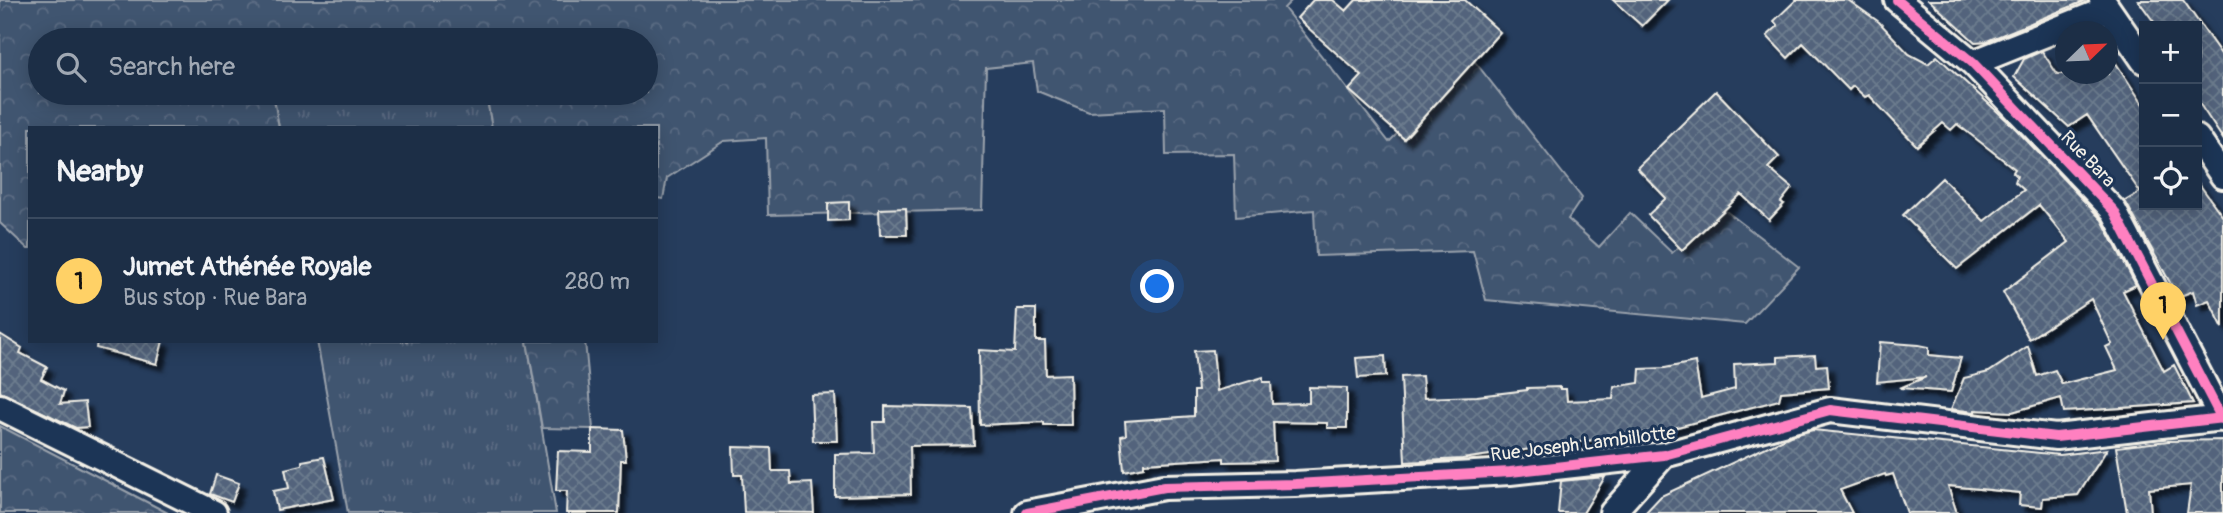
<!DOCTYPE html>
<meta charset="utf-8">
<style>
:root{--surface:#1c2e46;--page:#25364d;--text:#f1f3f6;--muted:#a0a8b3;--line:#3a4a5f;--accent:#ffd166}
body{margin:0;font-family:Pangolin,sans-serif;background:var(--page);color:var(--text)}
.controls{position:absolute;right:21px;top:21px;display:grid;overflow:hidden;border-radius:0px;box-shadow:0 4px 18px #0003}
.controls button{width:63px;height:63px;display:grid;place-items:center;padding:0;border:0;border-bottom:2px solid var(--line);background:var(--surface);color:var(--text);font:35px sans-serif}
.compass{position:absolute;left:2055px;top:21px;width:63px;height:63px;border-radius:50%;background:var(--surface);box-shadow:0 4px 18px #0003;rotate:67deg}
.you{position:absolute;left:1158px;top:287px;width:24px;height:24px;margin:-18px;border:5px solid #fff;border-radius:50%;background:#1a73e8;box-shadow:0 0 0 10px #1a73e833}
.badge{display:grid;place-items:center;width:46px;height:46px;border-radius:50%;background:var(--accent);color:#111;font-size:23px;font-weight:700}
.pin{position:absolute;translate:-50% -58px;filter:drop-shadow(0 2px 4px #0008)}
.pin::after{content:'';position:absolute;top:37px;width:24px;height:21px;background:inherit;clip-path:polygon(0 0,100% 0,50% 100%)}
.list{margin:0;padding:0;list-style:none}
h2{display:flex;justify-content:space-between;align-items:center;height:91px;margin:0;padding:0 28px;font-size:30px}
h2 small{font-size:23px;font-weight:400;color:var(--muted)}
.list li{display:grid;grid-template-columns:46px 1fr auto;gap:21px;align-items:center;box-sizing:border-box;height:126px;padding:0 28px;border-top:2px solid var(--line)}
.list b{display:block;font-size:26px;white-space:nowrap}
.list p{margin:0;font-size:23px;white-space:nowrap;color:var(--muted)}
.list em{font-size:23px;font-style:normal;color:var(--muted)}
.icon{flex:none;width:38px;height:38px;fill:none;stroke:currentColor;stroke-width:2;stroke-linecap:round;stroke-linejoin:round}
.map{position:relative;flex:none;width:2223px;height:513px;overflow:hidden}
.search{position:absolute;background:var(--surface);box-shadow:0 4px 18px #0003;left:28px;top:28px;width:630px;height:77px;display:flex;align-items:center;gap:18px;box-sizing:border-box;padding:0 24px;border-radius:38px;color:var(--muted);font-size:26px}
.panel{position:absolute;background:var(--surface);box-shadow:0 4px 18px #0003;left:28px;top:126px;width:630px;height:217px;border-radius:0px}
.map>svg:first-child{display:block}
.grass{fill:url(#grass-tufts);stroke:#9aa2ac;stroke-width:2}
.forest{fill:url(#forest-crowns);stroke:#9aa2ac;stroke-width:2}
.building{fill:url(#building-cross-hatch);stroke:#f4f1e8;stroke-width:2;filter:url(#shadow)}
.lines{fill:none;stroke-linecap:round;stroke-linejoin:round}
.minor-casing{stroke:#f4f1e8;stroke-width:30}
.minor{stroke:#1d3557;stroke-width:24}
.cycleway-casing{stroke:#1d3557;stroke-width:15}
.cycleway{stroke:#ff80c0;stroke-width:10}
.labels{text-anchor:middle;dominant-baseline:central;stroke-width:6;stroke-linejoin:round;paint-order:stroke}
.street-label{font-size:19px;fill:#f4f1e8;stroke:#1d3557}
</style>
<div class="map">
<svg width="2223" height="513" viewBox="0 0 2223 513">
<defs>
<pattern id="grass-tufts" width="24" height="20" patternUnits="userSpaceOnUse" patternTransform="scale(1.75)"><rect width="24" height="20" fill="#40546f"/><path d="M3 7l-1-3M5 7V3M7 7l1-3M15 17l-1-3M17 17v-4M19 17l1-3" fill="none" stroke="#5c6d84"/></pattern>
<pattern id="forest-crowns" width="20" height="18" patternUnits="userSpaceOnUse" patternTransform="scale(1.75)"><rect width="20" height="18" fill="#40546f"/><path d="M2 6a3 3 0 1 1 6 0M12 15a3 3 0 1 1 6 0" fill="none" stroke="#5c6d84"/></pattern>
<pattern id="building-cross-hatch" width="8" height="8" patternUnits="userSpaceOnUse" patternTransform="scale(1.75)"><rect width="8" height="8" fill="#52647b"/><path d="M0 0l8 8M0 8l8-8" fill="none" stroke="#6c7b8e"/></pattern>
<filter id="shadow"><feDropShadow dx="6" dy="6" stdDeviation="2" flood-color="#0009"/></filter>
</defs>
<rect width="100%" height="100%" fill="#263d5d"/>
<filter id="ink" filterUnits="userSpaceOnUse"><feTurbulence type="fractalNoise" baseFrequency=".0143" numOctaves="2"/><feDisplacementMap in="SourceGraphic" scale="14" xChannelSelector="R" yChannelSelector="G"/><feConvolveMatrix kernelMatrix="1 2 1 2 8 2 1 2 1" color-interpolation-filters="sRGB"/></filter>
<g filter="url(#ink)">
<path class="grass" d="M273,93H486L492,128H279Z
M317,341H527L556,513H348Z"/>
<path class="forest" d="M0,0H1292L1284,8L1389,142L1472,58L1582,198L1568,219L1599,247L1630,213L1672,253L1722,208L1799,267L1745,324L1486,300L1473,251L1316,256L1314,210L1236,217L1234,154L1166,155L1165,108L1089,112L1037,91L1033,63L986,68L982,210L768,215L766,138L724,141L667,178L663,199L656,198V128H492L486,93H646V40H40V93H273L279,128H30V249H28L0,223Z
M527,341H585L593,429L542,428Z
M0,426L168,513H0Z"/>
<path class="building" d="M1313,0H1333L1346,11L1356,0H1465L1500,32L1404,139L1349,90L1362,76L1297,18Z
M1613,0H1668L1642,26Z
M1796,0H1848L1879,22L1909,54L1928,64L1937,56L2013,126L2102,220L2136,285L2123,291L2164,371L2174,365L2193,403L2064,412L2061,398L2012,412L1975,410V412L1951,409L1964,378L1989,372L2028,346L2037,376L2055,370L2062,384L2117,370L2106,347L2112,344L2091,299L2029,339L2003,292L2069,242L2039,205L1957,269L1903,215L1942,178L1984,221L2024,190L2015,182L2017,176L2013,172L2015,169L1957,124L1951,130L1943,123L1917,146L1869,95L1865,97L1853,86L1849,90L1803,43L1788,58L1767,36L1778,26L1774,21Z
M1929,0H2087L1987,41L1975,42Z
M2138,0H2183L2223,57V139L2197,100V26H2157Z
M2042,51L2057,74H2108V51L2144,106V205H2197V181L2223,217V328L2209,300L2197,305L2193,291L2178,297L2125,201L2140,192L2087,115L2069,127L2014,77L2024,59Z
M1716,91L1779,157L1768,168L1792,188L1781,202L1784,204L1769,220L1741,194L1682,250L1648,215L1666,198L1637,168Z
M849,202V220L828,221V203Z
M906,208L907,235H880L879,209Z
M1017,309H1036V341H1045L1046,375L1070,374L1071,425H1044V422L980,425L979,350L1015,352Z
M0,334L22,348L20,353L47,367L41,379L64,391L60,404L85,402L88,427L76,428L0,392Z
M97,341H163L157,364L96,348Z
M1880,342L1919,345L1929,347V355L1961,358L1951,392L1900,388L1926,377L1877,382Z
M1213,350L1217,391L1263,377V382H1271L1272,404L1309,403V387L1347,388V428H1327V423L1273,422L1275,461L1224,462V458L1144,463V467L1124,471L1121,436L1126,435L1125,421L1194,416V391H1198L1194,351Z
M1815,355L1816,366L1827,365L1829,388L1781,392L1779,400L1670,429L1462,459L1405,462L1401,377L1422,376L1424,398L1477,396L1527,390V388L1560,387V389H1566L1567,401L1613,399L1614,387L1639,383L1640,369L1665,368L1695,362L1701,398L1735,389L1734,364L1778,362V357Z
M1385,356L1386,376L1358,378L1356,358Z
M835,394L837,441H813L811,395Z
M885,406L972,408L974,445L910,446L911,494L835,496V454L874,453L873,422H885Z
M592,429L623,430L626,460H621L619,513H566L567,491H556L558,451L592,452Z
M1813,430L2060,455L2107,449L2078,495L2043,498L2042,507L2019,505L2020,493L1948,486L1957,513H1907L1893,474L1886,476L1885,474L1840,490L1852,513H1645L1661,496L1790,436Z
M2223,440V513H2187L2191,485L2149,489L2151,513H2127L2116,447L2168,441Z
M733,447L771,448L772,471H790L791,484L812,483L814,513L744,512L742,475H734Z
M324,457L334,499L277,510L273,491L289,488L285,469L302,465V461Z
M216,475L239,483L232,502L210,494Z
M1605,477L1583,513H1558L1561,481Z"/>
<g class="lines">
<g class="minor-casing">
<path id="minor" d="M1897,0L1973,63L2114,211L2222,419
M2102,0L2144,61
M1973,63L2108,9
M2197,138L2223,176
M0,407L214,513
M1027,513L1164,487L1295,484L1510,472L1664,455L1830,410L2056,437L2223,418
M1612,513L1664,455"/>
</g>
<use href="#minor" class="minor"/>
<g class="cycleway-casing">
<path id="cycleway" d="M1897,0L1973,63L2114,211L2222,419
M1027,513L1164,487L1295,484L1510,472L1664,455L1830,410L2056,437L2223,418"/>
</g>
<use href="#cycleway" class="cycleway"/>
</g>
</g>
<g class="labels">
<g class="street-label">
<text transform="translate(2088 159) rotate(46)">Rue Bara</text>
<text transform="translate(1583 444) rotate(-7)">Rue Joseph Lambillotte</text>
</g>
</g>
</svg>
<div class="controls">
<button>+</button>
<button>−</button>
<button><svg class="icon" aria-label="locate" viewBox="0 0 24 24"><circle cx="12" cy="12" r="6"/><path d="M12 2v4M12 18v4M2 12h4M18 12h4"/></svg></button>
</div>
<svg class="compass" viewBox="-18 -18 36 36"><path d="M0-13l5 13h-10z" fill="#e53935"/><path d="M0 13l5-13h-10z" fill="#a0a8b3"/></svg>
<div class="you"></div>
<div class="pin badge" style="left:2163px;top:340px">1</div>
<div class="search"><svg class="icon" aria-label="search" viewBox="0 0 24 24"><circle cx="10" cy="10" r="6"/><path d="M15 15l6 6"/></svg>Search here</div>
<section class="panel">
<h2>Nearby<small></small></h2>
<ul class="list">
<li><span class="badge">1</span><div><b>Jumet Athénée Royale</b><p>Bus stop · Rue Bara</p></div><em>280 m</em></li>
</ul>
</section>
</div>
